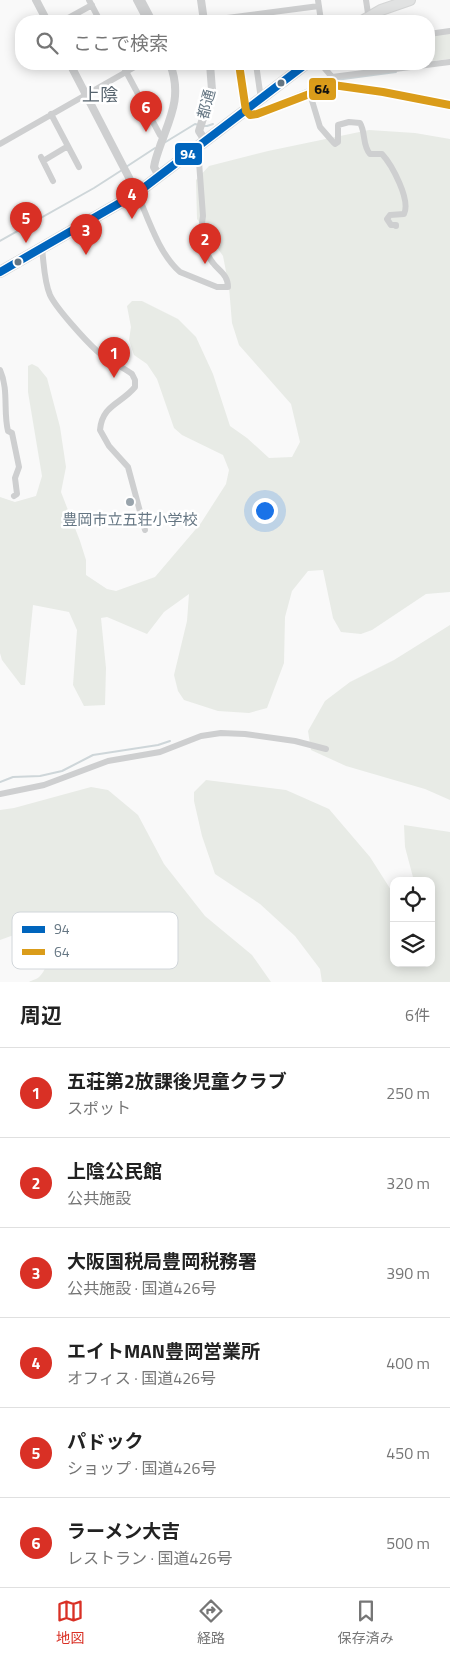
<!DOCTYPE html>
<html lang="ja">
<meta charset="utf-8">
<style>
:root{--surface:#fff;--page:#f2f2f2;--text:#222;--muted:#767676;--line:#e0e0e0;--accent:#d93025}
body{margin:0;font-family:"Titillium Web","Noto Sans JP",sans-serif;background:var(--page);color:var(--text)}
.controls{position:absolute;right:15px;bottom:15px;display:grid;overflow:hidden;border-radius:10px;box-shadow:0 2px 12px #0003}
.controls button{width:45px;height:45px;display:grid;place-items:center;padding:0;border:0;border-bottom:1px solid var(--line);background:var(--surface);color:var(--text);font:25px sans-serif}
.you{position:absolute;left:264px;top:510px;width:18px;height:18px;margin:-12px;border:4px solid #fff;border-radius:50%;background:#1a73e8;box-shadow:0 0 0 8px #1a73e833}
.badge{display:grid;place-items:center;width:32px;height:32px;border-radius:50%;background:var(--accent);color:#fff;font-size:16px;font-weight:700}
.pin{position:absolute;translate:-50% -41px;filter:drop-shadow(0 1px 2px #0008)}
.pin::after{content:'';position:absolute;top:26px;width:18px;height:15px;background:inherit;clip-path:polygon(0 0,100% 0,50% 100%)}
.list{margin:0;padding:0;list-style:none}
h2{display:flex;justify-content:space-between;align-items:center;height:65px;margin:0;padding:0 20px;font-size:21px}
h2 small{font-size:16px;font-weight:400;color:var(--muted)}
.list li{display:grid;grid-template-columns:32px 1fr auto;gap:15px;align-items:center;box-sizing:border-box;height:90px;padding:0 20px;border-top:1px solid var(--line)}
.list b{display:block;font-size:19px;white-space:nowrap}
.list p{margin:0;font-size:16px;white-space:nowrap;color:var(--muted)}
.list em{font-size:16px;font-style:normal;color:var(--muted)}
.icon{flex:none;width:28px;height:28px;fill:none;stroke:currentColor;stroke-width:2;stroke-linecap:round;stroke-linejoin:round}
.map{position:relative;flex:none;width:450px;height:982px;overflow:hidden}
.search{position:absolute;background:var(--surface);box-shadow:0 2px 12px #0003;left:15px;right:15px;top:15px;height:55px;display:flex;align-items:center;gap:12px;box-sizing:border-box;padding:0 18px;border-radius:20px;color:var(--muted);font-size:19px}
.sheet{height:605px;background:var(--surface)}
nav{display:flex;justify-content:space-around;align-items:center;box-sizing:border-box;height:70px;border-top:1px solid var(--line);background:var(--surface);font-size:14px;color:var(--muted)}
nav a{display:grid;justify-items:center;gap:2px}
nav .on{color:var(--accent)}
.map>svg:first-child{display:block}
.green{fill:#e8ebe6}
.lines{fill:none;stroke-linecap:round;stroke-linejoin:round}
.stream{stroke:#ced6d9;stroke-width:2}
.trunk-casing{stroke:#d5d6d6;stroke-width:12}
.minor{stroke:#cecfd0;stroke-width:6}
.tertiary{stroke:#cecfd0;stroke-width:8}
.trunk{stroke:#e1e2e2;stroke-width:10}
.bus-1-casing{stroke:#fff;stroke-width:11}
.bus-2-casing{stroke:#fff;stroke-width:11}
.bus-1{stroke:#0065bd;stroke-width:8}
.bus-2{stroke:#da9c1a;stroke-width:8}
.bus-dot{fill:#657683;stroke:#fff;stroke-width:2}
.poi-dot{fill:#99a4ac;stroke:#fff;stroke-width:2}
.labels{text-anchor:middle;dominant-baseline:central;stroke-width:5;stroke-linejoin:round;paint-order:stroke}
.street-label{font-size:15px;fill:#657683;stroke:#fff}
.poi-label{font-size:15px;fill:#657683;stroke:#fff}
.quarter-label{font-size:18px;fill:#57646e;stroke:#fff}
.key{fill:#fff;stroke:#d1d6da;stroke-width:1}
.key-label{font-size:14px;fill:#657683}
.line-badge{stroke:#fff;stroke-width:2}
.badge-label{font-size:14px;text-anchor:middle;font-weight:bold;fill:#fff}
.pale-badge-label{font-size:14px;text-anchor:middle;font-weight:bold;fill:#111}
</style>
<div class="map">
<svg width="450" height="982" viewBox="0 0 450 982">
<rect width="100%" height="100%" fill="#f9f9f9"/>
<path class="green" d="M450,33V59L433,61L430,35Z
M369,130L415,133L450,139V592L426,594L372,630L361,634L341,632L333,618L323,570L308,571L292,591L285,617L284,663L267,708L249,713L218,711L184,700L178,691L174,675L187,621L189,594L164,612L147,634L107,617L101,618L106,668L105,705L84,706L73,685L77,630L69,612L33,605L25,685H21L2,660L0,653V497L15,502L36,496L42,476L28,392V366L32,364L38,367L47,378L60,427L66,467L61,492L80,541L86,560V575L107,589L116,591L155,577L201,523L226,484L229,470L223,455L182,435L174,428L157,379L147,364L134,355L129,340L131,327L127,306L132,301H142L178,319L196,337L213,374L230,426L247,438L269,458L292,457L300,442L291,404L239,345L232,323L229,287L223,256L197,219L196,180L209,166L268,151Z
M450,625V800L425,789L346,766L311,750L308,731L325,701L350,682L394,660Z
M206,780L286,790L329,809L370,857L391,890H394V963H431V881H414L405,847L404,825L450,832V982H322L320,969L295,936L260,904L215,874L202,836L194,801V792Z
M91,787L108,790L138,815L164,864L205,916L252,955L271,982H29C32,980 38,979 40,976C50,966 47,949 43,937L25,931L0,940V810L14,808Z"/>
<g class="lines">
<path class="stream" d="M268,106L328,81L396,72
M203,126H207L213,124
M164,143L195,124L199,125
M126,167L155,148
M0,241L94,188L122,170
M0,782L13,777L40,776L62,771L93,755L158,745L170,741"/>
<g class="trunk-casing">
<path id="trunk" d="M362,21L381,10L410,0
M0,272L137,193L306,64"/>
</g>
<path class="minor" d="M89,0L100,21
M142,0L153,21
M318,0L321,21
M366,0L369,20
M63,21L92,5
M204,21L319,6
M429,34L450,31
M122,64L160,135L164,138
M239,64L246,111
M256,64L261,99
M321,64L332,77L450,62
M310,94L320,127L334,143L335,144L338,142V125L349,122L360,123C366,133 362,145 370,154H382C392,165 411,200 404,214L390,215L387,219L391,225H396V226
M51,114L79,167
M0,144L140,64
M41,157L53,181
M43,161L68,146
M137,193C148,218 159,254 180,272L217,287H228C228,275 220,272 213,263C204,252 200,230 203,216L198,148
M42,249C44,264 44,281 50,295C56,308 85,340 97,351C107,360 121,366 132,374L135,380V387C121,404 102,405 100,430L109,446L128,467L145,530
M0,370C9,390 3,411 8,431L12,433L19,467L15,478L17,494L14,496
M0,794L44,785L108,761L160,752L201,736L221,733L245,734L295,741L326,749"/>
<path class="tertiary" d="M36,0L47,21
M137,0L148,21
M201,0L204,21
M70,64L137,193
M246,111L250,115H255L333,85L383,92L450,105
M206,142L199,131L212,90L210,64
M159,176L154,167L155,162C164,127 185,102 170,64"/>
<use href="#trunk" class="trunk"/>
<g class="bus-1-casing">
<path id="bus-1" d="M0,272L137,193L306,64"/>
</g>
<g class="bus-2-casing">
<path id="bus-2" d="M239,64L246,111L250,115L257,114L333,85L383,92L450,105"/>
</g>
<use href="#bus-1" class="bus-1"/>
<use href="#bus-2" class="bus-2"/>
</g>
<g class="bus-dot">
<circle cx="281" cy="83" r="4.5"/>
<circle cx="18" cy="262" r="4.5"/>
</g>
<circle class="poi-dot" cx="130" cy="502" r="5"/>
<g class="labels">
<g class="street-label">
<text transform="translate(206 104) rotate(-75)">都通</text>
</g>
<g class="poi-label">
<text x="130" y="519">豊岡市立五荘小学校</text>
</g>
<g class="quarter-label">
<text x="100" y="94">上陰</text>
</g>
</g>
<rect x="12" y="912" width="166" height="57" rx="8" class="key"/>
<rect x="22" y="926" width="23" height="7" fill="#0065bd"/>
<rect x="22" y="949" width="23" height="6" fill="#da9c1a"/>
<g class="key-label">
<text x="54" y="934">94</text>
<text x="54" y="957">64</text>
</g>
<g class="line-badge">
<rect x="308" y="77" width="29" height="24" rx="5" fill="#da9c1a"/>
<rect x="174" y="142" width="29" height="24" rx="5" fill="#0065bd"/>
</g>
<g class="badge-label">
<text x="188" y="159">94</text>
</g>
<g class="pale-badge-label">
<text x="322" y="94">64</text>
</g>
</svg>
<div class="controls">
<button><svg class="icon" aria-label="locate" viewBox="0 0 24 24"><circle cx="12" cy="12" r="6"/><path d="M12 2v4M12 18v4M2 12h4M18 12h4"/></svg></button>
<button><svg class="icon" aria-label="layers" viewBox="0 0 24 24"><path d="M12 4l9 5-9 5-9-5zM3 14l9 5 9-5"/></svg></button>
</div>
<div class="you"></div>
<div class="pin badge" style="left:114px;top:378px">1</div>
<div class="pin badge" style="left:205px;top:264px">2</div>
<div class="pin badge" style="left:86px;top:255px">3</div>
<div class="pin badge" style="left:132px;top:219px">4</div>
<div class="pin badge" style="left:26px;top:243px">5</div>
<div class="pin badge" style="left:146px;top:132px">6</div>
<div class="search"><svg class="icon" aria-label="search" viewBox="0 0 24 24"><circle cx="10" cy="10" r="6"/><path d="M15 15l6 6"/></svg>ここで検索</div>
</div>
<section class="sheet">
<h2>周辺<small>6件</small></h2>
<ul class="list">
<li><span class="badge">1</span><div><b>五荘第2放課後児童クラブ</b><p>スポット</p></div><em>250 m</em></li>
<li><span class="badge">2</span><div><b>上陰公民館</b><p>公共施設</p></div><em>320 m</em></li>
<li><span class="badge">3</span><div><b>大阪国税局豊岡税務署</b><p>公共施設 · 国道426号</p></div><em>390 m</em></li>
<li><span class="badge">4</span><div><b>エイトMAN豊岡営業所</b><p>オフィス · 国道426号</p></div><em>400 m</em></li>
<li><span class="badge">5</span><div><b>パドック</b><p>ショップ · 国道426号</p></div><em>450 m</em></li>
<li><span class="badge">6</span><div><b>ラーメン大吉</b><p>レストラン · 国道426号</p></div><em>500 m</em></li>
</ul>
</section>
<nav>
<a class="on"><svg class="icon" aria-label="map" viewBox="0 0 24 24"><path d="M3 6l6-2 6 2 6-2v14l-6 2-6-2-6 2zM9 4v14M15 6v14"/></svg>地図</a>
<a><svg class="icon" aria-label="directions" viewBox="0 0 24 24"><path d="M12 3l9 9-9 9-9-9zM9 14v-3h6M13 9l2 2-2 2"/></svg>経路</a>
<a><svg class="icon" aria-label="saved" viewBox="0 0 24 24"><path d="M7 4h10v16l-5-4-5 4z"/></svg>保存済み</a>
</nav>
